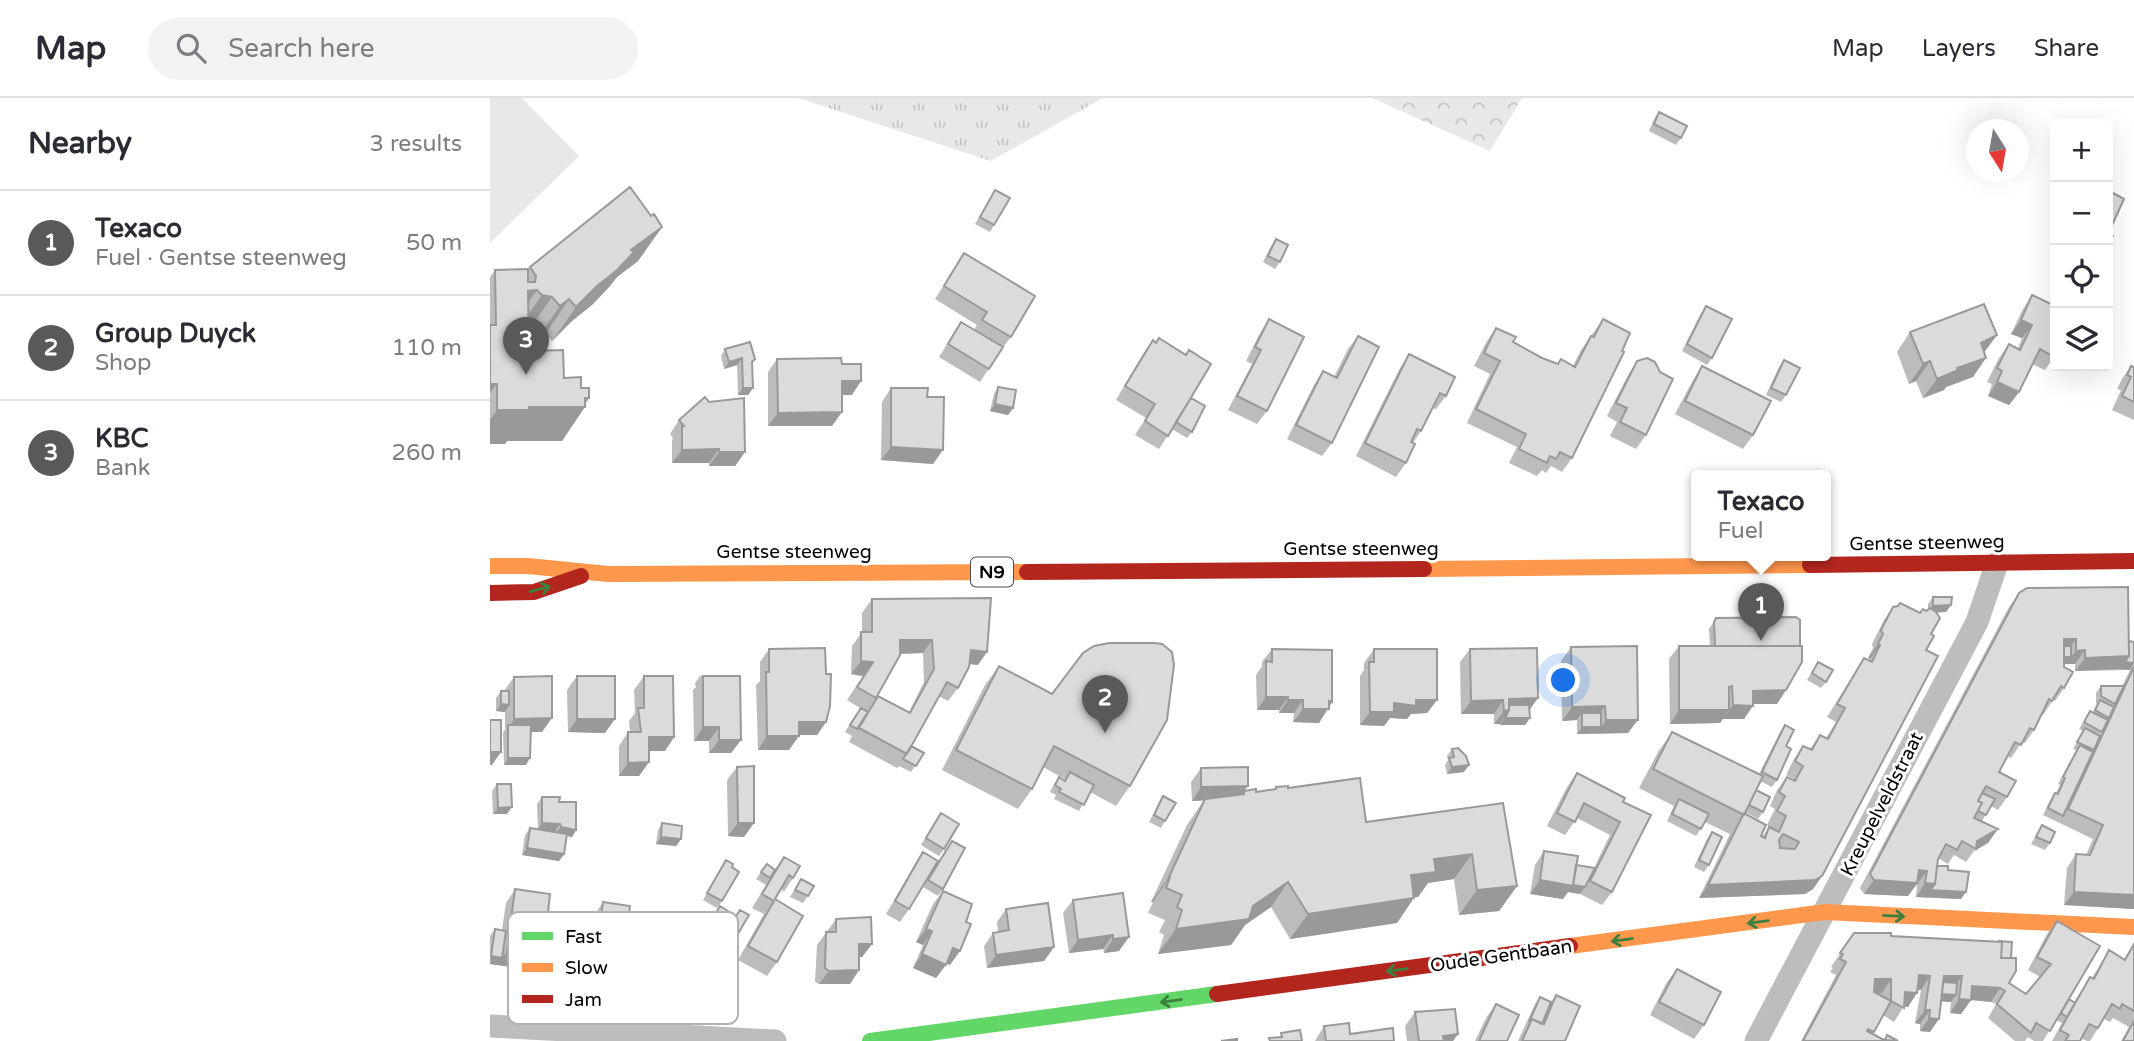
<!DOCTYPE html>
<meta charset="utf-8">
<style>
:root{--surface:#fff;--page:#f2f2f3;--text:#2b2b33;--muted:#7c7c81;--line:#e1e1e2;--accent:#595959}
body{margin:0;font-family:"Varela Round",sans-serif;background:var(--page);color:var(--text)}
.controls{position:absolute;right:21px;top:21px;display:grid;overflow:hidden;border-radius:7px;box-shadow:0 7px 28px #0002}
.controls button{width:63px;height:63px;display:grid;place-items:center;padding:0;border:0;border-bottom:2px solid var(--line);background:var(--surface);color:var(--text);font:35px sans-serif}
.compass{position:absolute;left:1476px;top:21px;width:63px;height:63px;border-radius:50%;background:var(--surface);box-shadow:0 7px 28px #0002;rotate:169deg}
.you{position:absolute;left:1074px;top:583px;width:24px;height:24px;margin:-18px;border:5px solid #fff;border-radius:50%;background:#1a73e8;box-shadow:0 0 0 10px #1a73e833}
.badge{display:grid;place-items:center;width:46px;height:46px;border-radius:50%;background:var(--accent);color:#fff;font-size:23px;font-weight:700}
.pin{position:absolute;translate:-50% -58px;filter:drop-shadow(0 2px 4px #0008)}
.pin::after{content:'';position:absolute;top:37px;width:24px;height:21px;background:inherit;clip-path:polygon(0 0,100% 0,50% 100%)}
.popup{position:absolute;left:1201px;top:372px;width:140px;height:91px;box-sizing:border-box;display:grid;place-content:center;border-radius:7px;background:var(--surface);filter:drop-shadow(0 2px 5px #0005);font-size:23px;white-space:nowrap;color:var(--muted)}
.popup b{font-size:26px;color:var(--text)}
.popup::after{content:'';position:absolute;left:50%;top:100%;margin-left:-14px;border:14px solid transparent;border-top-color:var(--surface)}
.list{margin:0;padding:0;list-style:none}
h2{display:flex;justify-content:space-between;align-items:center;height:91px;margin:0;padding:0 28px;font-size:30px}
h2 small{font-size:23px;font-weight:400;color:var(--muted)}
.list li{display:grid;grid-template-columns:46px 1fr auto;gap:21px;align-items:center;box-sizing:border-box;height:105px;padding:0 28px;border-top:2px solid var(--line)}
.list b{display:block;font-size:26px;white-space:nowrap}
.list p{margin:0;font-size:23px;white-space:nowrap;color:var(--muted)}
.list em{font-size:23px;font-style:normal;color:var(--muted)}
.icon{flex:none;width:38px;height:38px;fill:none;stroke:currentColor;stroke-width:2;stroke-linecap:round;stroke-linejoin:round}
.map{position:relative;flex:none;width:1644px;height:943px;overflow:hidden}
header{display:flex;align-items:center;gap:42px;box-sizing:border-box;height:98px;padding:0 35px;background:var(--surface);border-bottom:2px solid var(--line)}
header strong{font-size:33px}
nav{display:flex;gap:38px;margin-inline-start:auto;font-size:24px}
.search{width:490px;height:63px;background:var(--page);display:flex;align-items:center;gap:18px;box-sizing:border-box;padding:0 24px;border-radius:38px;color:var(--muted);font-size:26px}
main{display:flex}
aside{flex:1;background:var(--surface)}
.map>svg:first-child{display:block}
.grass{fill:url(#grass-tufts)}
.forest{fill:url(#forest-crowns)}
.pitch{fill:#e8e8e8}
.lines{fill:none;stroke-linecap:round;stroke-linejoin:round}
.street{stroke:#bdbdbd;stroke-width:23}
.fast{stroke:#63d668;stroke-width:16}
.slow{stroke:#ff974d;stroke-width:16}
.jam{stroke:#b3261e;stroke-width:16}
.wall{fill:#bcbcbc;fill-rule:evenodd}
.shaded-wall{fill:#999}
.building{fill:#dbdbdb;stroke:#999;stroke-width:2;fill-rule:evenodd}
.oneway{stroke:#3b803e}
.labels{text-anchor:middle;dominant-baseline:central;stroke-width:6;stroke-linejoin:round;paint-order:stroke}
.shield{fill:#fff;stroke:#4c4c4c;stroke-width:2}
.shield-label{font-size:18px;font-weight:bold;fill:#000}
.street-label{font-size:19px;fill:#000;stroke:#fff}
.key{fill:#fff;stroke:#b2b2b2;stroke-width:2}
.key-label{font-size:19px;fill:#000}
</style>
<header>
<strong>Map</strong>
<div class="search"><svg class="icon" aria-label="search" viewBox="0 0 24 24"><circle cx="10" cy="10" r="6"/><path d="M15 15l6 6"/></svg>Search here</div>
<nav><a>Map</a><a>Layers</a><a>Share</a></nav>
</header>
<main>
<aside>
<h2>Nearby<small>3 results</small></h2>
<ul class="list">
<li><span class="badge">1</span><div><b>Texaco</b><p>Fuel · Gentse steenweg</p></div><em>50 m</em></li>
<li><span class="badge">2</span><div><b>Group Duyck</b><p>Shop</p></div><em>110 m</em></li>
<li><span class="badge">3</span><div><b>KBC</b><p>Bank</p></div><em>260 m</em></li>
</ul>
</aside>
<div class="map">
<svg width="1644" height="943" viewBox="0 0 1644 943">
<defs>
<pattern id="grass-tufts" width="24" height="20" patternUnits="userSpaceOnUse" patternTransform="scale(1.75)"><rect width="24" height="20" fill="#e8e8e8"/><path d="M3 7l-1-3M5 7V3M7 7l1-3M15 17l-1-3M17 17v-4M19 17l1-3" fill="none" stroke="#c5c5c5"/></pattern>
<pattern id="forest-crowns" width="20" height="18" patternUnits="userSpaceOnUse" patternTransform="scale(1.75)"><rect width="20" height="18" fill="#e8e8e8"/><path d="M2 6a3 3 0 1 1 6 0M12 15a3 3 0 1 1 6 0" fill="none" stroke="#c5c5c5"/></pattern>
</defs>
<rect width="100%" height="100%" fill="#fff"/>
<path class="grass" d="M308,0H613L501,63Z"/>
<path class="forest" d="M882,0H1032L1000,53Z"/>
<path class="pitch" d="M0,0H32L89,58L0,145Z"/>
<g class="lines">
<path class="street" d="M0,928L285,943
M1266,943L1487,524L1507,465"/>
<path class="fast" d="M380,943L727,896"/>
<path class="slow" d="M0,468H38L118,476L537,474
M934,471L1320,467
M1080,848L1335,814L1644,829"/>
<path class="jam" d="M1320,467L1644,463
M537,474L934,471
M0,495L44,494L91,478
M727,896L1080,848"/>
</g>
<path class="wall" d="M1169,14L1191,40L1186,47L1159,33L1164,21Z
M505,92L504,127L500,134L485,126Z
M161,118L172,129L148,163L127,179L120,188L102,207L83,222L62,243L56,235L46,242L38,233L39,253L74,280L91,290L99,300L72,343H17L15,346H0V179L5,172L38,171L40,169Z
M786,141L790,164L785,171L773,164L781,148Z
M474,155L521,239L511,252L490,284L449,259L471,224L484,232L487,227L445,201Z
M1542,197L1564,259L1555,272L1542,266L1529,294L1519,307L1498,298L1502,286L1497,284L1509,260L1519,246L1528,250L1532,240L1521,236L1533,211Z
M1216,208L1222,260L1217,267L1192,253L1211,215Z
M779,221L777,313L767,326L738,312L762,266L756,263L770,235Z
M1113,221L1082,360L1072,374L1061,368L1056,375L1052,372L1047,378L1019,365L1027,349L977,325L1000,276L984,268L997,243L1006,230L1023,244L1052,260L1067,266L1071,261L1083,268L1091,252Z
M1420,234L1494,254L1483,279L1456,289L1454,292L1433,300L1426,283L1419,286L1407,254Z
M868,238L842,345L832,358L797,341L824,287L833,273L844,279L858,251Z
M663,242L701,300L702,334L697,340L682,331L669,351L645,337L656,320L626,302L653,256Z
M235,251L262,266L263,290L258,297H248L247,267L234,271L231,258Z
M919,256L956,298L946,311L942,310L931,333L923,345L916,365L906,379L866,358L910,270Z
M287,261L352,266L362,297H352L342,328H278V274Z
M1294,262L1296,297L1291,304L1276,297L1289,269Z
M1147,263L1156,337L1146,351L1120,338L1127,324L1117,318L1138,277Z
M1644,267V322L1622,312L1631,292L1627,291L1632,281L1641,268L1643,269Z
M1212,268L1263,337L1253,351L1185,316L1203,282Z
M508,289L523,310L518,317L500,313L504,296Z
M401,290L437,299L443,366L391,362L392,304Z
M189,322L255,354L245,368H219V365H182V342L183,340L180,336Z
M1529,495L1644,544V811L1574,807L1577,770L1586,756L1596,757L1603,741L1553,717L1560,702L1565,695H1566L1570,687L1568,686L1586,652L1583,651L1593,633L1589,631L1600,613L1603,614L1607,606L1606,605V595L1611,588H1632L1640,572L1585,573V566H1574V590L1565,603L1563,602L1553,617L1552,616L1544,632L1535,645L1532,644L1521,660L1517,658L1509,674L1517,699L1508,712L1501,708L1492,723L1498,745L1484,753L1476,764L1464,757L1458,766L1448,760L1447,768L1458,772L1471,801L1426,799L1427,786H1426L1418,798L1374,796L1370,790L1519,509Z
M1443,499L1461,507L1456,514H1446L1436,552L1332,778L1323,791L1315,796L1209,800L1240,736L1215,724L1206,738L1177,723L1184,708L1149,690L1168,654L1182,634L1269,676L1290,634L1295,627L1296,648L1287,682L1282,689L1270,683L1266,692L1273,714L1268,721L1255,714L1254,715L1271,738H1273L1279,729L1286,733L1277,727L1285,711L1280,708L1287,692L1297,679L1303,682L1304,681L1296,677L1304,661L1313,648L1320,651L1330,637L1336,640L1346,624L1337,619L1365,574L1374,560L1380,563V561L1378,560L1383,550L1382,546L1394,522L1403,509L1430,515L1433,511L1436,513L1438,511V506Z
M382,501L488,567L479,566L468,590L458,603L449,598L421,648L434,655L421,674L409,668L407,670L359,644L362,638L355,634L370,610L357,602L373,578L361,576L362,548L372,534V515ZM433,555L434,584L419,614L387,599L410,556Z
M1226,520L1287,606H1263L1254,621H1233L1230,625L1180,626L1179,561L1189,548H1220L1219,531Z
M1081,549L1138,635L1087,636V622L1072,623L1071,563Z
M279,551L336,624L327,637H309L299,652H268L266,587L270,583V564Z
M782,551L842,604L829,625L803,624L804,615H789V612H767L766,577L772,568V564Z
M884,551L947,602L937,615L921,616L917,621L900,620L894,628L870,627V578L874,572V565Z
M980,551L1039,612L1040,620L1035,627H1010V626H1004V616H971L970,564Z
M1328,564L1336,584L1331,590L1317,582Z
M509,568L640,688L626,708L600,694L589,713L564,701L566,697L560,694L564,686L569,679L574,682L575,681L553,669L542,691L528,711L452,672L495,587Z
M87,578L115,635L78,634L77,592Z
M154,578L184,639L175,653H159V664L149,678H129V648L138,634H140L139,623L145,615L144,592Z
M210,578H250L251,642L241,655H219V643H204L203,592L206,589L205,585Z
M24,579L52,634H41L36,667H14L13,634L15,632V614L6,613V600L11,593H14Z
M962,651L974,674L957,676L955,667L958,662L957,658Z
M247,669L254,739L238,738L237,682Z
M711,670L758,688L754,693L766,694L784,692L786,689L798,690L876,724L1013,705L1027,788L1009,813L969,817L964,781L938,785L928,799H924L907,825L800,841L781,809L755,827L741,847L668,856L674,837L669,834L675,822L658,815L663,804H661L697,727L714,702L702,703L701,684Z
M1087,675L1133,704L1122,794L1112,807L1090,796L1078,794L1073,801L1040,796L1045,767L1054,753L1086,767L1104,770L1120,737L1087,720L1075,737L1057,728L1077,689Z
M7,686L17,716H3L2,693Z
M673,698L675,723L671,730L659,724L669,705Z
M52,699L69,704L86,732L82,739L77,738L74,756L69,763L32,757L35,737L40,730L48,731L47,706Z
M451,715L454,751L449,758L431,747Z
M172,725L191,741L186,748L166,746L168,732Z
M1552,727L1560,745L1555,752L1541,746Z
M1222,734L1219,767L1214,774L1204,769L1217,741Z
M462,743L453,791L448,798L433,789Z
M433,754L419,811L410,824L396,816L424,768Z
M294,759L303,780L294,794L291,791L285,801L287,864L277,878L248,862L274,816L262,810L276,787L266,781L277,766L285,771Z
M236,762L242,769L232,803L227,810L213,802Z
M311,781L324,788L313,805L300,799Z
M25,791L53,859L43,872L0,866V838L5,831L12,832L16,805Z
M453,793L460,867L456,865L446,880L423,870L433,847L426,844L443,806Z
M633,795L629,853L614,855L613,851L579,855L573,815L583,802Z
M113,804L135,847L126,860L115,883L104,881L101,885L87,883L88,879L85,878L90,839L100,825L103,826L104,818Z
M230,808L213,896L203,909L177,893L187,877L181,873L202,842L207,845Z
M516,811L564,849L554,863L497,870L494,848L503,835L508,834L507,824Z
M346,821L382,846L372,859H369V872L360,886H329L325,884L327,847Z
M1567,823L1579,901L1584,904L1600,879L1602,880L1619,852L1634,861L1644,845V943H1631L1639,929L1623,920L1620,924L1614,921L1600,943H1597L1591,940L1590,943H1562L1572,925L1566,922L1553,943H1544L1538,939L1535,943H1525L1498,920L1506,906L1501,904L1481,902L1471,916L1460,915L1461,904L1451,903L1440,934L1430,933V926L1425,925L1431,892H1427L1418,909L1414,908L1404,924L1393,917L1382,936L1394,942L1397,937L1408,943H1311L1346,877L1340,874L1343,870L1341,869L1364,835L1401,838L1519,885L1536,896L1550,879L1538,872L1557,836Z
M1187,871L1214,927L1204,941L1160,917L1177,884Z
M1066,897L1075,943H1028L1045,906L1050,899L1061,904Z
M1006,906L1017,943H985L996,920Z
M925,914L968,936L963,943H917L915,928Z
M834,928L860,936L904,943H825Z"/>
<path class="shaded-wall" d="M172,129L148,163L127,179L120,188L102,207L83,222L62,243L86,209L141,152Z
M47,192L23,226L38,193Z
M52,197L62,199L38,233L28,231Z
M79,201L56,235L46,242L70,208Z
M1531,222L1542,227L1532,240L1521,236Z
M1507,237L1493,256L1491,245Z
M252,260L247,267L234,271L239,264Z
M1496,260L1483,279L1456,289L1454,292L1433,300L1447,281L1467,270Z
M1440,263L1426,283L1419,286L1433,266Z
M352,283H371L362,297H342Z
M1507,284L1529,294L1519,307L1498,298Z
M0,286H7L0,295Z
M253,290H263L258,297H248Z
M95,300H99L93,309H95L72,343H17L15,346H0V322L7,312L39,309Z
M505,306L523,310L518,317L500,313Z
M352,314L342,328H278L288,315Z
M401,349L453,352L443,366L391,362Z
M229,351L219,365H182L192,352Z
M229,354H255L245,368H219Z
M1461,507L1456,514L1438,515L1443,508Z
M1574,541H1586L1576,555H1569Z
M410,542H442L433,555L401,556Z
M1388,546L1390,547L1380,561L1378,560Z
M481,552L497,554L488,567L471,565Z
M1595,552L1585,566H1564L1569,559H1581L1586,553Z
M1639,558L1630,571L1585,573L1595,560Z
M371,563L383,564L373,578L361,576Z
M1635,564L1644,565L1640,572L1630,571Z
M1296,592L1287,606H1253L1263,593Z
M776,599H798L789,612H767Z
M1048,600L1038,614H1018L1010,626H1004L1014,613L1019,601Z
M798,602H813L804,615H789Z
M926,602H947L937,615L921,616L917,621L900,620L894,628L870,627L880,614L904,605Z
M1013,602L1004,616H971L981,603Z
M839,603L842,604L829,625L803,624L813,611Z
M11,606L19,607L15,614L6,613Z
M1243,607L1263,608L1254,621H1233Z
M1115,608L1106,622L1092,615L1087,622L1072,623L1082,609Z
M1189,612H1239L1230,625L1180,626Z
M62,620L52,634H18V630L24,621Z
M1015,620H1040L1035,627H1010Z
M87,621H125L115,635L78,634Z
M1116,622H1148L1138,635L1087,636L1092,629H1111Z
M309,624H336L327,637H300Z
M213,629H229L219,643H204Z
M277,638H309L299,652H268Z
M159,639H184L175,653H149Z
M229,642H251L241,655H219Z
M0,654H11L2,667H0Z
M18,660H40L36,667H14Z
M159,664L149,678H129L138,665Z
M979,667L974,674L957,676L962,669Z
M758,688L748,701L702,703L711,689Z
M22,709L17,716H3L8,710Z
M52,725L70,726L65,733L48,732Z
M248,725H264L254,739L238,738Z
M71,729L86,732L82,739L66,735Z
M1508,731L1498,745L1484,753L1486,751L1487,743Z
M171,739L191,741L186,748L166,746Z
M37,750L74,756L69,763L32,757Z
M982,756L964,781L938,785L928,799L904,802L921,777L944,761Z
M1429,772L1437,773L1418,798L1374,796L1384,782Z
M1332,778L1323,791L1315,796L1209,800L1218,787Z
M679,779H680L663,804H661Z
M1050,782L1095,789L1090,796L1078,794L1073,801L1040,796Z
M798,784L781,809L755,827L741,847L668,856L686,831L763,808Z
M1435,785L1445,786L1476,794L1471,801L1426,799Z
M1027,788L1009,813L969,817L987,792Z
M1584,794L1644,797V811L1574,807Z
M924,800L907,825L800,841L818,816Z
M111,820L120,821L110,835L102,834Z
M436,831L442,833L433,847L426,844Z
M623,837L613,851L579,855L588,842Z
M639,839L629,853L614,855L623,841Z
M128,846L135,847L125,861Z
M369,846H382L372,859L360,860Z
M564,849L554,863L497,870L506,857Z
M463,850L470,853L460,867L453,864Z
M17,853L53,859L43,872L0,866L1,858L12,860Z
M432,856L456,867L446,880L423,870Z
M95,865H97L88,879L85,878Z
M111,868L124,869L115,883L104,881L101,885L87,883L96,869Z
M369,872L360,886H329L339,873Z
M1429,877L1440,878L1431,892L1420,891Z
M1454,878H1472L1462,892L1449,884Z
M1385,881H1401L1392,895H1375Z
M1482,888L1510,890L1501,904L1473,901Z
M1415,894L1427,895L1418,909L1410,908Z
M1448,896L1466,897L1461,904L1443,903Z
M1469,901L1481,902L1471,916L1460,915Z
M1435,912H1440L1430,926L1425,925Z
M1439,920L1449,921L1440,934L1430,933Z
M968,936L963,943H950L953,938Z"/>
<path class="building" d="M1169,14L1197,28L1191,40L1164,26Z
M140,89L161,118L164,116L172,129L141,152L144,154L126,173L107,188L86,209L79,201L70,208L62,199L52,197L47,192L38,193L39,253L73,252L74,280L91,279V290H99V300H95V309H39V312H7V286H0V227H6L5,172L38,171V184H45L46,178L40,169Z
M505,92L520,100L504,127L490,119Z
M1623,95L1634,101L1618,136V106Z
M1618,136L1623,138L1618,148Z
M786,141L798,147L790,164L778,158Z
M474,155L545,198L521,239L492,222L497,214L454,188Z
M1542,197L1565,208V257L1564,259L1550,251L1529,294L1507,284L1512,273L1507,270L1519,246L1530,252L1542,227L1531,222Z
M1494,206L1507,237L1491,245L1496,260L1467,270L1468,272L1447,281L1440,263L1433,266L1420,234Z
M1216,208L1242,221L1222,260L1197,246Z
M779,221L814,239L777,313L747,298L771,252L765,249Z
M1113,221L1140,235L1132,253L1134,254L1082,360L1070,354L1066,361L1060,358L1057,365L1029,351L1036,336L986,311L1010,263L994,255L1006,230L1026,239L1023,244L1052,260L1068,266L1071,261L1085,269L1101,238L1104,239Z
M471,224L513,249L499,271L458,246Z
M868,238L889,249L842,345L806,327L833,273L847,280Z
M669,240L696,257L699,252L721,266L678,338L655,323L665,306L635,288L663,242L666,245Z
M260,244L265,261L262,264L263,290H253L252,260L239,264L235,251Z
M919,256L965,279L956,298L950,295L931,333L927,331L921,344L925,346L916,365L875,345Z
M351,260L352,266H371V283H352V314L288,315L287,261Z
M1157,260L1165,264L1170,274L1183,281L1156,337L1130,324L1137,310L1126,305L1147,263Z
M1294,262L1310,270L1296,297L1281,290Z
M1212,268L1281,303L1263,337L1195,303Z
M1641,268L1644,269V304L1632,298L1641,279L1637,277Z
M508,289L526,292L523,310L505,306Z
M401,290H438L437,299H454L453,352L401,349Z
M215,299L219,304L254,300L255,354H229V351L192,352V328H194L189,322Z
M701,300L715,308L702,334L686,324Z
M1638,489L1639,558L1595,560V552L1586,553V541H1574V569L1583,574L1574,590L1571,588L1562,603L1559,601L1544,632L1540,630L1531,647L1525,644L1509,674L1526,683L1517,699L1496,688L1488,703L1492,705L1484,720L1508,731L1487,743L1486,751L1472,743L1467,752L1456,746L1448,761L1445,786L1435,785L1437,773L1429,772L1427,785L1384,782L1380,776L1529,495L1537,490Z
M1443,499H1462L1461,507L1443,508Z
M501,500L497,554L481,552L479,569L468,590L457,584L417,656L369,630L388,598L420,615L444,571L442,542H410V557L386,600L367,589L383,564L371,563V534H382V501Z
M1410,505L1430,515L1433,511L1436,513L1440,510L1446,514L1450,520L1441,536L1444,538L1436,552L1448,558L1332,778L1325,782L1218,787L1254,715L1276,727L1271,738L1275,740L1279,729L1289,734L1296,718L1287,713L1295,698L1289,694L1297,679L1305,683L1313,668L1305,663L1313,648L1322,652L1330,637L1338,641L1355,610L1347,606L1374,560L1382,564L1390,547L1388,546L1393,536L1391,532L1403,509L1408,508ZM1293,736L1309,744L1305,751L1290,750L1289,742Z
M1306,519L1310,522V548H1225L1224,524L1226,520Z
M1639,543L1644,544V565L1635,564L1639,558Z
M619,545H665L672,546L682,554L684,567L677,622L640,688L564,648L542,691L466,652L509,568L562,596L593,555L604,548Z
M1147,548L1148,622H1116L1115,608L1082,609L1081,549Z
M1189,548H1312V564L1296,592L1263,593V608L1243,607L1242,588L1239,589V612H1189Z
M1574,548H1581V559H1574Z
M335,550L336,576H341L340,608L336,624H309V638H277L276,574H279V551Z
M1047,550L1048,600L1019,601V612L1014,613L1013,602L981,603L980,551Z
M782,551L842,552V604L839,603V611H813V602H798V599H776V563L782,564Z
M884,551H947V602H926V608L904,605V614H880L879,564H884Z
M1328,564L1343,572L1336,584L1322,575Z
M1644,569V797L1584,794L1586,756L1600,757L1613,727L1578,711Z
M62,578V620L24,621V579Z
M87,578H125V621H87Z
M154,578H183L184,639H159V664L138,665V634H151L148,610H154Z
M213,578H250L251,642H229V629H213Z
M1611,588H1634L1625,606L1611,598Z
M11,593H19V607L11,606Z
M1610,602L1624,609L1619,620L1605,612Z
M1019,607H1039L1040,620H1015L1019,612Z
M371,610L378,614L367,631L360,627Z
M1600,613L1618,622L1612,634L1594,624Z
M1092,615H1111V629H1092Z
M0,622H11V654H0Z
M18,627H41L40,660H18Z
M1295,627L1304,632L1296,648L1301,651L1287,682L1272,674Z
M1595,630L1610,638L1604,652L1587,644Z
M1182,634L1273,678L1254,717L1163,671Z
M1590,647L1603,654L1573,718L1558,710L1565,695L1568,696L1575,680L1573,679Z
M421,648L434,655L426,668L413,661Z
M968,650L976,658L979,667L962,669L959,660L964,659L962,651Z
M264,668V725H248L247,669Z
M758,669V688L711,689V670Z
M580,674L604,687L594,707L569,694L571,691L565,687L569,679L575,683Z
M1087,675L1135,700L1133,704L1161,717L1122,794L1100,783L1130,724L1094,705L1085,724L1067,715Z
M870,680L876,724L1013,705L1027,788L987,792L982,756L944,761L946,774L921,777L924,800L818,816L798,784L763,808L759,821L686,831L692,812L687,809L692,797L676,790L680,779H679L715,701L754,696V693L766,691V694L786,691V689L798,688V690Z
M7,686H21L22,709L8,710Z
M1266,692L1280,699L1273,714L1259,707Z
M1492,695L1505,701L1496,717L1488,713L1492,705L1488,703Z
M673,698L686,705L675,723L664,717Z
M52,699H70L69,704H86V732L71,729L70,726L52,725Z
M1189,701L1219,716L1211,731L1182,716Z
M451,715L469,726L454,751L436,740Z
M172,725L192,728L191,741L171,739Z
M1552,727L1565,734L1560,745L1546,739Z
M40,730L77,736L74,756L37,750Z
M1222,734L1232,739L1219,767L1209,762Z
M462,743L475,750L453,791L438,782Z
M1054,753L1088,758L1083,788L1050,782Z
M433,754L448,763L419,811L405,803Z
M294,759L310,768L303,780L299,777L285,801L313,818L287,864L258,848L284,803L272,796Z
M236,762L243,766L242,769L249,774L232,803L217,795Z
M277,766L285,772L280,780L271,774Z
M1086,767L1105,770L1095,789L1083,787Z
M1447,768H1458V772L1479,774L1476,794L1440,792L1445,786Z
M311,781L324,788L318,798L305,792Z
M25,791L60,796L53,859L17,853Z
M453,793L482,806L476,824L481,826L470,853L463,850L456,867L432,856L442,833L436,831Z
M633,795L639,839L623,841V837L588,842L583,802Z
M113,804L140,808L135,847L128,846L124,869L111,868V871L96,869L97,865H95L100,825L119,828L120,821L111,820Z
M558,805L564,849L506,857L503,835L519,832L516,811Z
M230,808L246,818L250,812L259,817L213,896L186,879L196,863L190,860L202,842L208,846Z
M381,819L382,846H369V872L339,873L335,870L336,834H346V821Z
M1567,823L1610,848L1560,933L1546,925L1541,935L1507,906L1515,893L1510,890L1482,888L1481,902L1469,901L1472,878H1454L1449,921L1439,920L1440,912H1435L1440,878L1429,877L1427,895L1415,894L1414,910L1401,903L1384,934L1378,931L1377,933L1396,943H1313L1356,864L1350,861L1353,856L1350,855L1364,835H1401V838L1512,844L1511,860H1526V873L1519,885L1536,896L1561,866L1547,859ZM1385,881H1401V903L1384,894Z
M5,831L16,833L12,860L1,858Z
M1508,843L1522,844L1521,860H1511L1512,844Z
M1644,846V913L1632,906L1630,911L1622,906L1608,930L1599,926L1590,943H1575L1579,937L1570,932L1600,879L1604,881L1619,852L1635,862Z
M1187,871L1231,894L1214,927L1169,904Z
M1453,884L1467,885L1466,897L1452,896Z
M1066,897L1090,908L1075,943H1032L1042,921L1054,926Z
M1050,899L1061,904L1052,926L1042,921L1039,924Z
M1579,901L1585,905L1577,919L1571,915Z
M1006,906L1029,917L1017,943H989Z
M965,911L968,936L953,938L954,943H929L925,914Z
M1644,923V943H1633Z
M859,925L860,936L903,930L904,943H836L834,928Z
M810,932L812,943H780L779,940L792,939L791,935Z
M1397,937L1408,943L1395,942Z
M747,941V943H731Z"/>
<defs><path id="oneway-shaft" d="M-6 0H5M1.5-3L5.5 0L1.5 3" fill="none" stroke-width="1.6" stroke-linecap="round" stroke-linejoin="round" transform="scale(1.75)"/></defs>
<g class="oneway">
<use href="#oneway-shaft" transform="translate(50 491) rotate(-15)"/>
<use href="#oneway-shaft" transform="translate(1404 818) rotate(3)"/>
<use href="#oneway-shaft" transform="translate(1268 824) rotate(172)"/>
<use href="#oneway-shaft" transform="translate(1132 842) rotate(172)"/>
<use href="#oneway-shaft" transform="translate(907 872) rotate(172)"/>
<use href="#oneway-shaft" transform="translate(681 903) rotate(172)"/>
</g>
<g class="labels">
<rect class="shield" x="481" y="459.5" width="42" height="29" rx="5"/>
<g class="shield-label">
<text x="502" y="474">N9</text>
</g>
<g class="street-label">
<text transform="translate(1437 445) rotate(-1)">Gentse steenweg</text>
<text x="871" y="451">Gentse steenweg</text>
<text x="304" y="454">Gentse steenweg</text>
<text transform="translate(1392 706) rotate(-63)">Kreupelveldstraat</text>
<text transform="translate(1011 858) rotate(-8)">Oude Gentbaan</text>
</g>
</g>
<rect x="18" y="814" width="230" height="112" rx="10" class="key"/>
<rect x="32" y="834" width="31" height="8" fill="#63d668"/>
<rect x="32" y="865" width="31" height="9" fill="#ff974d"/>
<rect x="32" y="897" width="31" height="8" fill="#b3261e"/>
<g class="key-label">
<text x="75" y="845">Fast</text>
<text x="75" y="876">Slow</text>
<text x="75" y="908">Jam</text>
</g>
</svg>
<div class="controls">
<button>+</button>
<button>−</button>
<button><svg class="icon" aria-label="locate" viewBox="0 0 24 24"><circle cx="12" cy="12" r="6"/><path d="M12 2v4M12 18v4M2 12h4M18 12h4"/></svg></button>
<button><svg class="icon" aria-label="layers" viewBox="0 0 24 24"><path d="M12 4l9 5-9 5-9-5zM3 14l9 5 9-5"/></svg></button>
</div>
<svg class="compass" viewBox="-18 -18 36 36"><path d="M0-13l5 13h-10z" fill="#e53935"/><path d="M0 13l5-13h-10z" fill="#7c7c81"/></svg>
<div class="you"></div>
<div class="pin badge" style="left:1271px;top:543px">1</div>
<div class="popup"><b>Texaco</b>Fuel</div>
<div class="pin badge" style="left:615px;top:635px">2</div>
<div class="pin badge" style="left:36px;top:277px">3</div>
</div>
</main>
